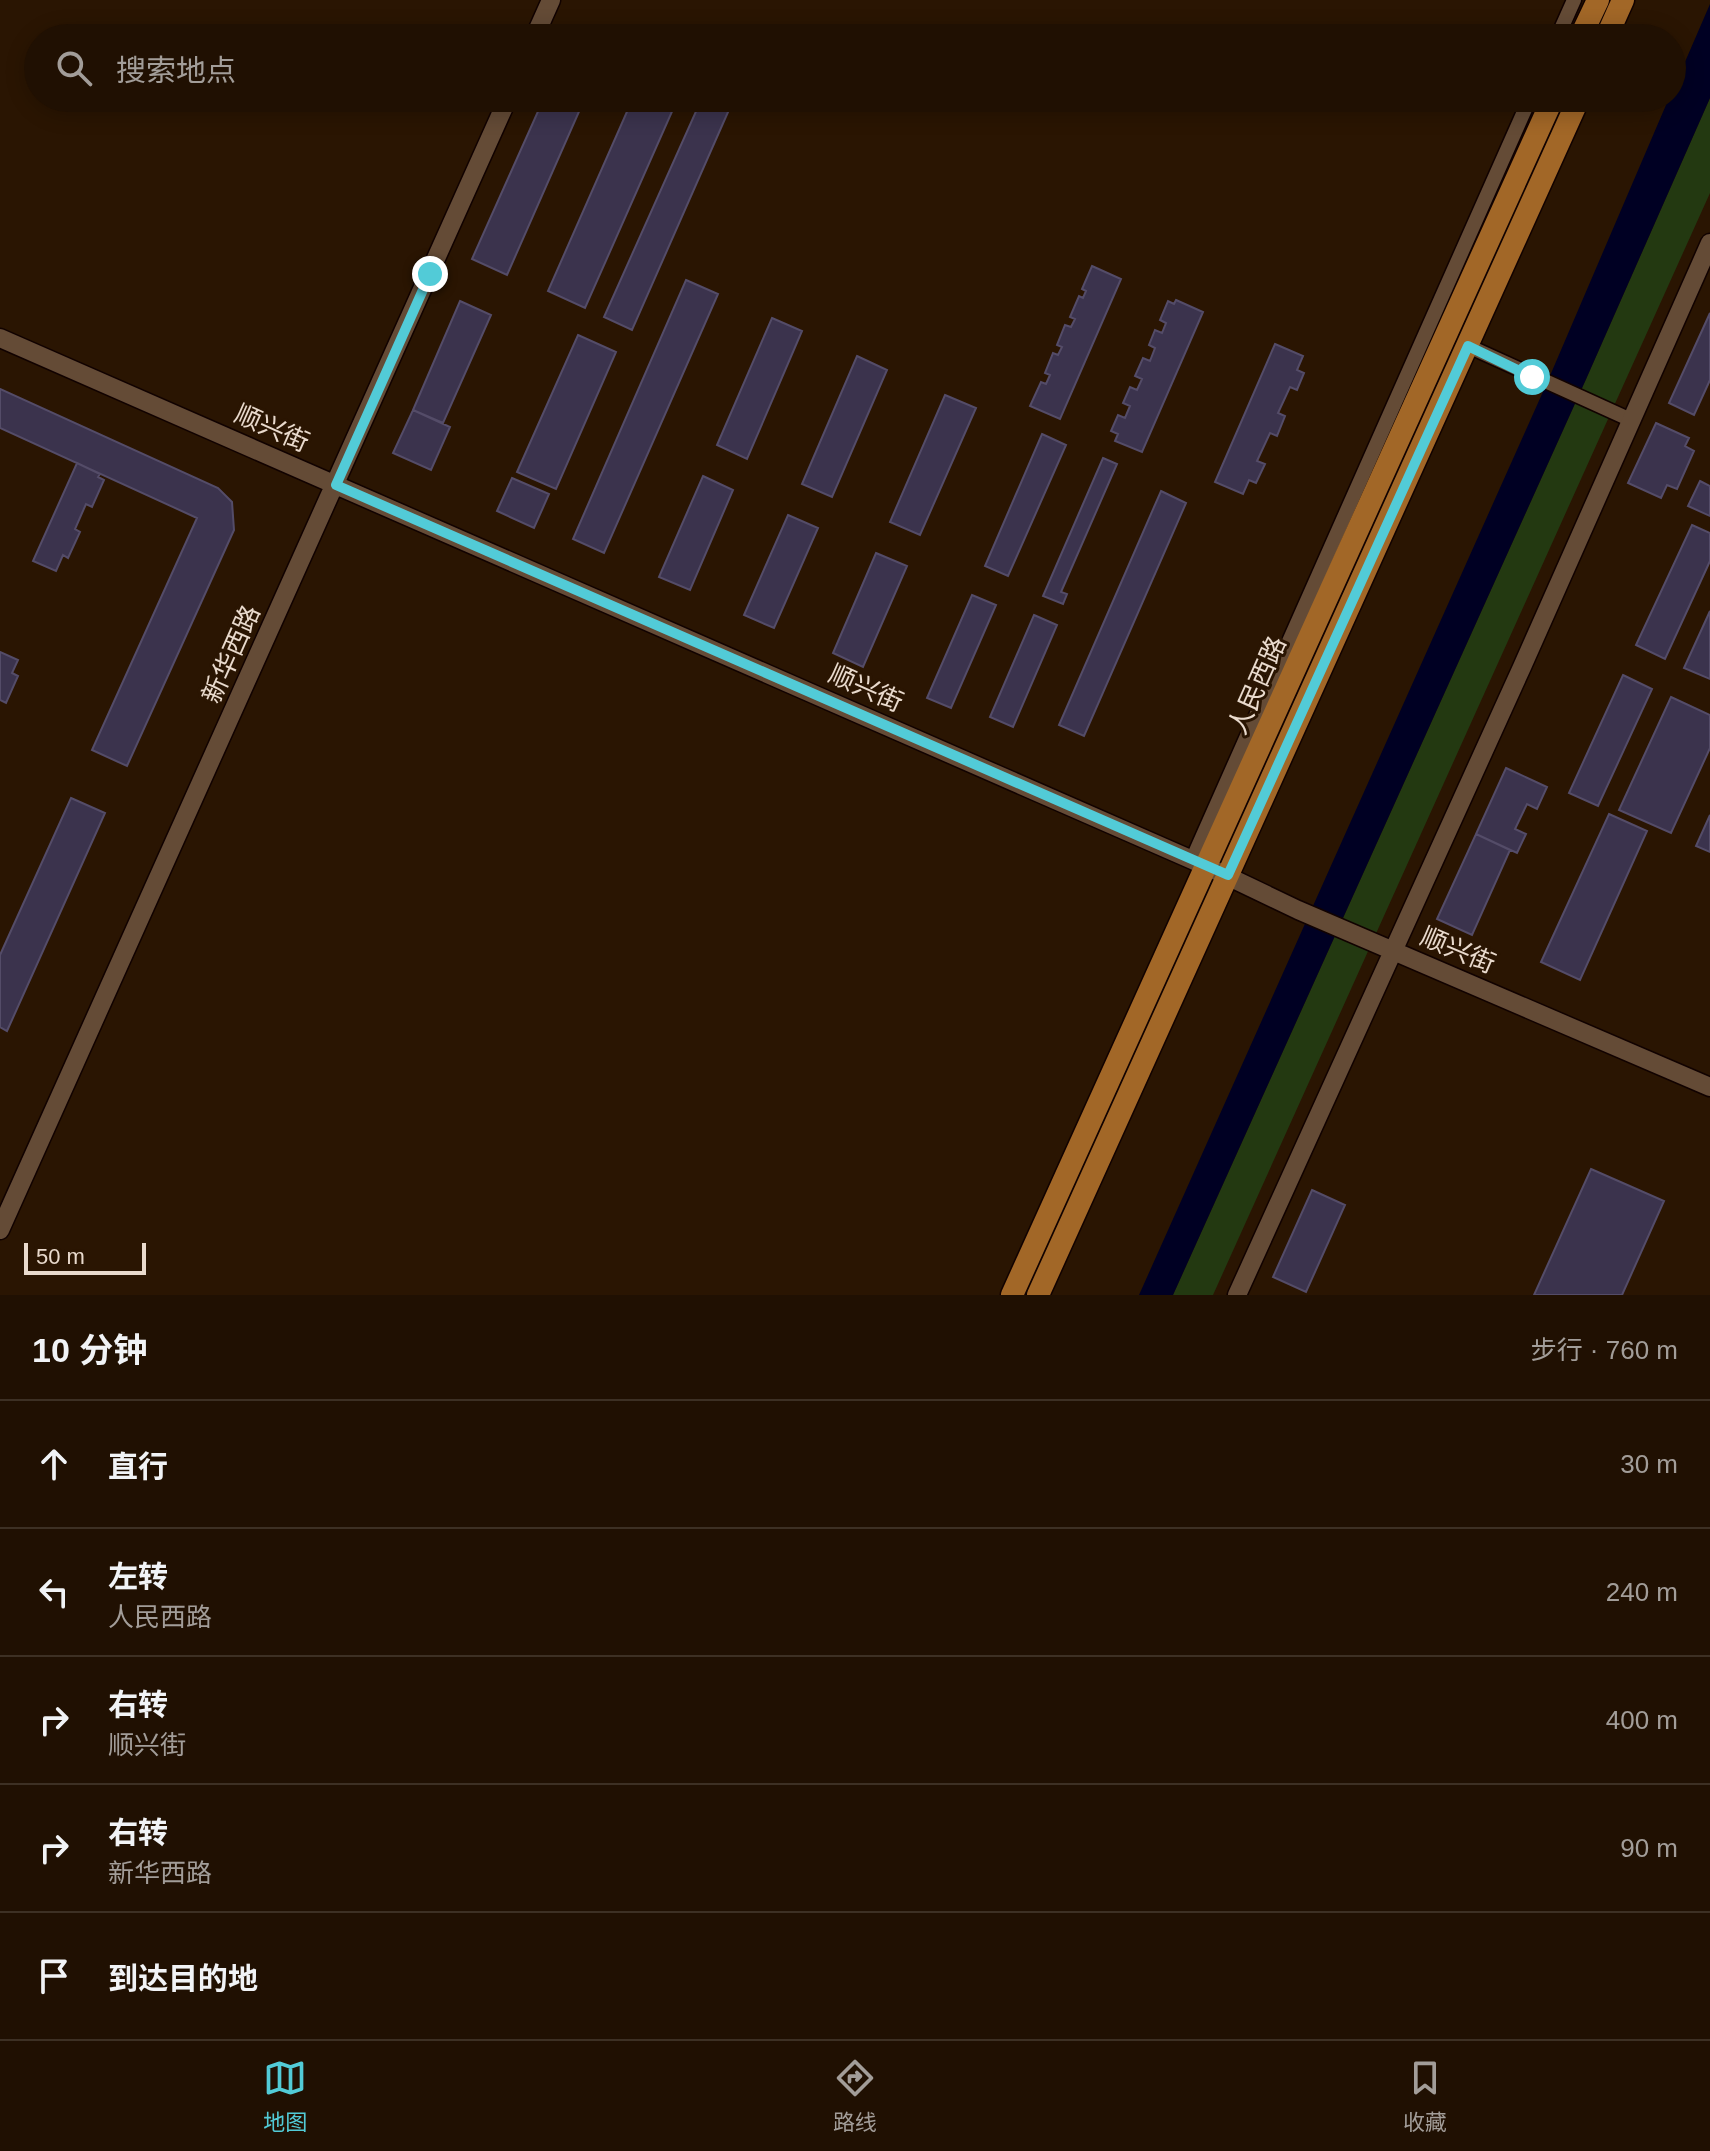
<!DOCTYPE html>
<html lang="zh">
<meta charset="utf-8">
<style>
:root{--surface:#201002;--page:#2d1e11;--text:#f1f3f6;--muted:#a29d99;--line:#3d3024;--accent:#52cbd7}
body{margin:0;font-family:Arial,"Noto Sans SC",sans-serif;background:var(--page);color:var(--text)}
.scale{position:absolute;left:24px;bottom:20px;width:122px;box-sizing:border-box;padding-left:8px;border:4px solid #e9dacd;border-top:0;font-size:22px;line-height:28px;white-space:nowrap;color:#e9dacd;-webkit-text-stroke:6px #2a1502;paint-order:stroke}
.stop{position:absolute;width:24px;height:24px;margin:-18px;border:6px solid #52cbd7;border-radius:50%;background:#fff}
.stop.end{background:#52cbd7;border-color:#fff;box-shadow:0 2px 8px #0008}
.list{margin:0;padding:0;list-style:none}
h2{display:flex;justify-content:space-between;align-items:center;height:104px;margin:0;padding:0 32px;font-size:34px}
h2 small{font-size:26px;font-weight:400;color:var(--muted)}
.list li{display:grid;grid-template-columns:52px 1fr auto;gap:24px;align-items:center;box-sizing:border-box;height:128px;padding:0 32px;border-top:2px solid var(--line)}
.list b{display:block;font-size:30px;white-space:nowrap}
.list p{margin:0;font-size:26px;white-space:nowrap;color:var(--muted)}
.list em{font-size:26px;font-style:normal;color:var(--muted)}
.icon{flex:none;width:44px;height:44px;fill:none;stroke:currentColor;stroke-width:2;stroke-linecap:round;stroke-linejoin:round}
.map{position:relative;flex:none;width:1710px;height:1295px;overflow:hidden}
.search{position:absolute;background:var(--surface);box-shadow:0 4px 20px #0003;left:24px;right:24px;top:24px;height:88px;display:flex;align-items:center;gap:20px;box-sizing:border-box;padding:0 28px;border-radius:44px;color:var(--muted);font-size:30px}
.sheet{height:744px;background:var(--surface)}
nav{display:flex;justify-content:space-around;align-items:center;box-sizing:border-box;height:112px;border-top:2px solid var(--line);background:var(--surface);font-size:22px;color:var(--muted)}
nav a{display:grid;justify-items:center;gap:4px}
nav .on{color:var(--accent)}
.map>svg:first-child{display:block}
.green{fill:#233911}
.water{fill:#000023}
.building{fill:#3b334d;stroke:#544c68;stroke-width:2}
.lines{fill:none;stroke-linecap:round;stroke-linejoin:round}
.minor-casing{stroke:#110200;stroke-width:17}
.tertiary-casing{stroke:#110200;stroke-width:21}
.primary-casing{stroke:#110200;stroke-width:25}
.minor{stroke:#644b36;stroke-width:14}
.tertiary{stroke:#644b36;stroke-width:18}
.primary{stroke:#a26727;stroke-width:22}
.route{stroke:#52cbd7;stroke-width:10}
.labels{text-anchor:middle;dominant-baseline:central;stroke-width:6;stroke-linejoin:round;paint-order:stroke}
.street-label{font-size:26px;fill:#e9dacd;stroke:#2a1502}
</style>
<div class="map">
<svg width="1710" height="1295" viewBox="0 0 1710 1295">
<rect width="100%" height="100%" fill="#2a1502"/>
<path class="green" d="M1710,98V193L1213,1295H1173L1587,377Z"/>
<path class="water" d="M1710,4V98L1587,377L1173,1295H1139L1546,385L1669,98H1672V92Z"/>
<path class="building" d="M544,98H585L507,275L472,259Z
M633,98H678L585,308L548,291Z
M702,98H720L732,103L632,330L604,317Z
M1092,266L1121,279L1060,419L1030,406L1041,382L1046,384L1050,375L1045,373L1053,353L1058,355L1062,347L1057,345L1065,325L1071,327L1075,319L1070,317L1079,296L1083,298L1086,291L1082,289Z
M686,280L718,294L604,553L573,539Z
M1176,300L1203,312L1142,452L1115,441L1118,434L1111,431L1118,415L1125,418L1130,406L1123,403L1130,387L1137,390L1142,379L1135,376L1143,358L1150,361L1155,348L1149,345L1155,330L1162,333L1166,323L1160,320L1168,301L1174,304Z
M460,301L491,315L443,423L413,410Z
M1710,313V380L1694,415L1669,403Z
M772,318L802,331L747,459L717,445Z
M578,335L616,352L556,489L517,472Z
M1275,344L1303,356L1297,370L1304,373L1297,390L1290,387L1278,413L1285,416L1277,436L1270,433L1257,461L1265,464L1256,483L1249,480L1243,494L1215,482Z
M857,356L887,370L832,497L802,484Z
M0,389L218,488L232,502L234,530L127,766L92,750L197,518L0,428Z
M945,395L976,408L920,535L890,522Z
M413,410L450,427L431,470L393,453Z
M1656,423L1689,438L1685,446L1694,451L1677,489L1667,485L1661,498L1628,483Z
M1042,434L1066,445L1008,576L985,566Z
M1103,458L1117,464L1061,592L1067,594L1063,604L1043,596Z
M77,463L100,474L98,477L104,480L92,507L86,504L75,529L80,532L68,558L63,555L56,571L33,561Z
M703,476L733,490L690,590L659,577Z
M512,478L549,494L534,528L497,511Z
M1700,481L1710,486V516L1688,506Z
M1161,491L1186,503L1084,736L1059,725Z
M788,515L818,528L774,628L744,615Z
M1692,525L1710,533V561L1665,659L1636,645Z
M876,553L907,566L863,667L833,653Z
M972,595L996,605L951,708L927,698Z
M1710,611V679L1684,668Z
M1034,615L1057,625L1013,727L990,717Z
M0,652L18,660L12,673L18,676L6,703L0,700Z
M1623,675L1652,689L1598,806L1569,793Z
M1671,697L1710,715V748L1671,833L1619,810Z
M1506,768L1547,787L1537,809L1527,804L1515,829L1526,834L1517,853L1476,834Z
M71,798L105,813L7,1031L0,1027V955Z
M1609,814L1647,831L1580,980L1541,962Z
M1710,815V852L1696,846Z
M1476,834L1510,850L1472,935L1437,919Z
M1591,1169L1664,1201L1622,1295H1534Z
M1312,1190L1345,1205L1306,1292L1273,1277Z"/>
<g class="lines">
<g class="minor-casing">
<path id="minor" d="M1557,38L1574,0
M1468,346L1631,420
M1192,860L1530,98"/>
</g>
<g class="tertiary-casing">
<path id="tertiary" d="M534,38L551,0
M0,338L1206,866L1298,910L1710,1087
M0,1230L508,98
M1237,1295L1522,667L1710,243"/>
</g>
<g class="primary-casing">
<path id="primary" d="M1580,38L1598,0
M1606,38L1623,0
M1012,1295L1553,98
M1038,1295L1579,98"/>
</g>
<use href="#minor" class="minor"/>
<use href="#tertiary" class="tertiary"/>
<use href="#primary" class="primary"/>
</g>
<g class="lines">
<path class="route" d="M430,274L336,485L1228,875L1468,346L1532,377"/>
</g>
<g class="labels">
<g class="street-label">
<text transform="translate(272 428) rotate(24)">顺兴街</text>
<text transform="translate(231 654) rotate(-66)">新华西路</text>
<text transform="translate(1257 685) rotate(-66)">人民西路</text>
<text transform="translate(866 688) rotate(24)">顺兴街</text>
<text transform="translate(1458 950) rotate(23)">顺兴街</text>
</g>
</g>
</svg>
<div class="scale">50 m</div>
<div class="stop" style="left:1532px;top:377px"></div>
<div class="stop end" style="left:430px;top:274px"></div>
<div class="search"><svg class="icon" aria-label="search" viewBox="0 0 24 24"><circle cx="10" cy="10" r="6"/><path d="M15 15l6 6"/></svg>搜索地点</div>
</div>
<section class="sheet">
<h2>10 分钟<small>步行 · 760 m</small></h2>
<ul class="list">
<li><svg class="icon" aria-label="ahead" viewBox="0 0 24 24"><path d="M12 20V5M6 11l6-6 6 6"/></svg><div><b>直行</b></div><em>30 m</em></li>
<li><svg class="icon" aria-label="left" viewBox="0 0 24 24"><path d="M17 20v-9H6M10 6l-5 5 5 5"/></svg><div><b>左转</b><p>人民西路</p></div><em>240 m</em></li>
<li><svg class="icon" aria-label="right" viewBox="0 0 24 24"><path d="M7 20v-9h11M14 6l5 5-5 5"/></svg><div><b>右转</b><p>顺兴街</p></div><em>400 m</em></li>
<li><svg class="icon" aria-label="right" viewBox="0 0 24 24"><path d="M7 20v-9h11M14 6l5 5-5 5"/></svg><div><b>右转</b><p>新华西路</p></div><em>90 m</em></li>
<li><svg class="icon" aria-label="arrive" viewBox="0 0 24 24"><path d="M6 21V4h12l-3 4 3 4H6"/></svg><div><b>到达目的地</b></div></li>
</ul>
</section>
<nav>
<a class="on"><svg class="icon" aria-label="map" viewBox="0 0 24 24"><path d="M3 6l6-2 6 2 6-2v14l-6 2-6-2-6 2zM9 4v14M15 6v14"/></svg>地图</a>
<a><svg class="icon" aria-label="directions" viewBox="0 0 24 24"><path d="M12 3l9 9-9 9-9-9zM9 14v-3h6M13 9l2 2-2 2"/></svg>路线</a>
<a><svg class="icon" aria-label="saved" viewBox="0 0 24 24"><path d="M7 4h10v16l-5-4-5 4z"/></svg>收藏</a>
</nav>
